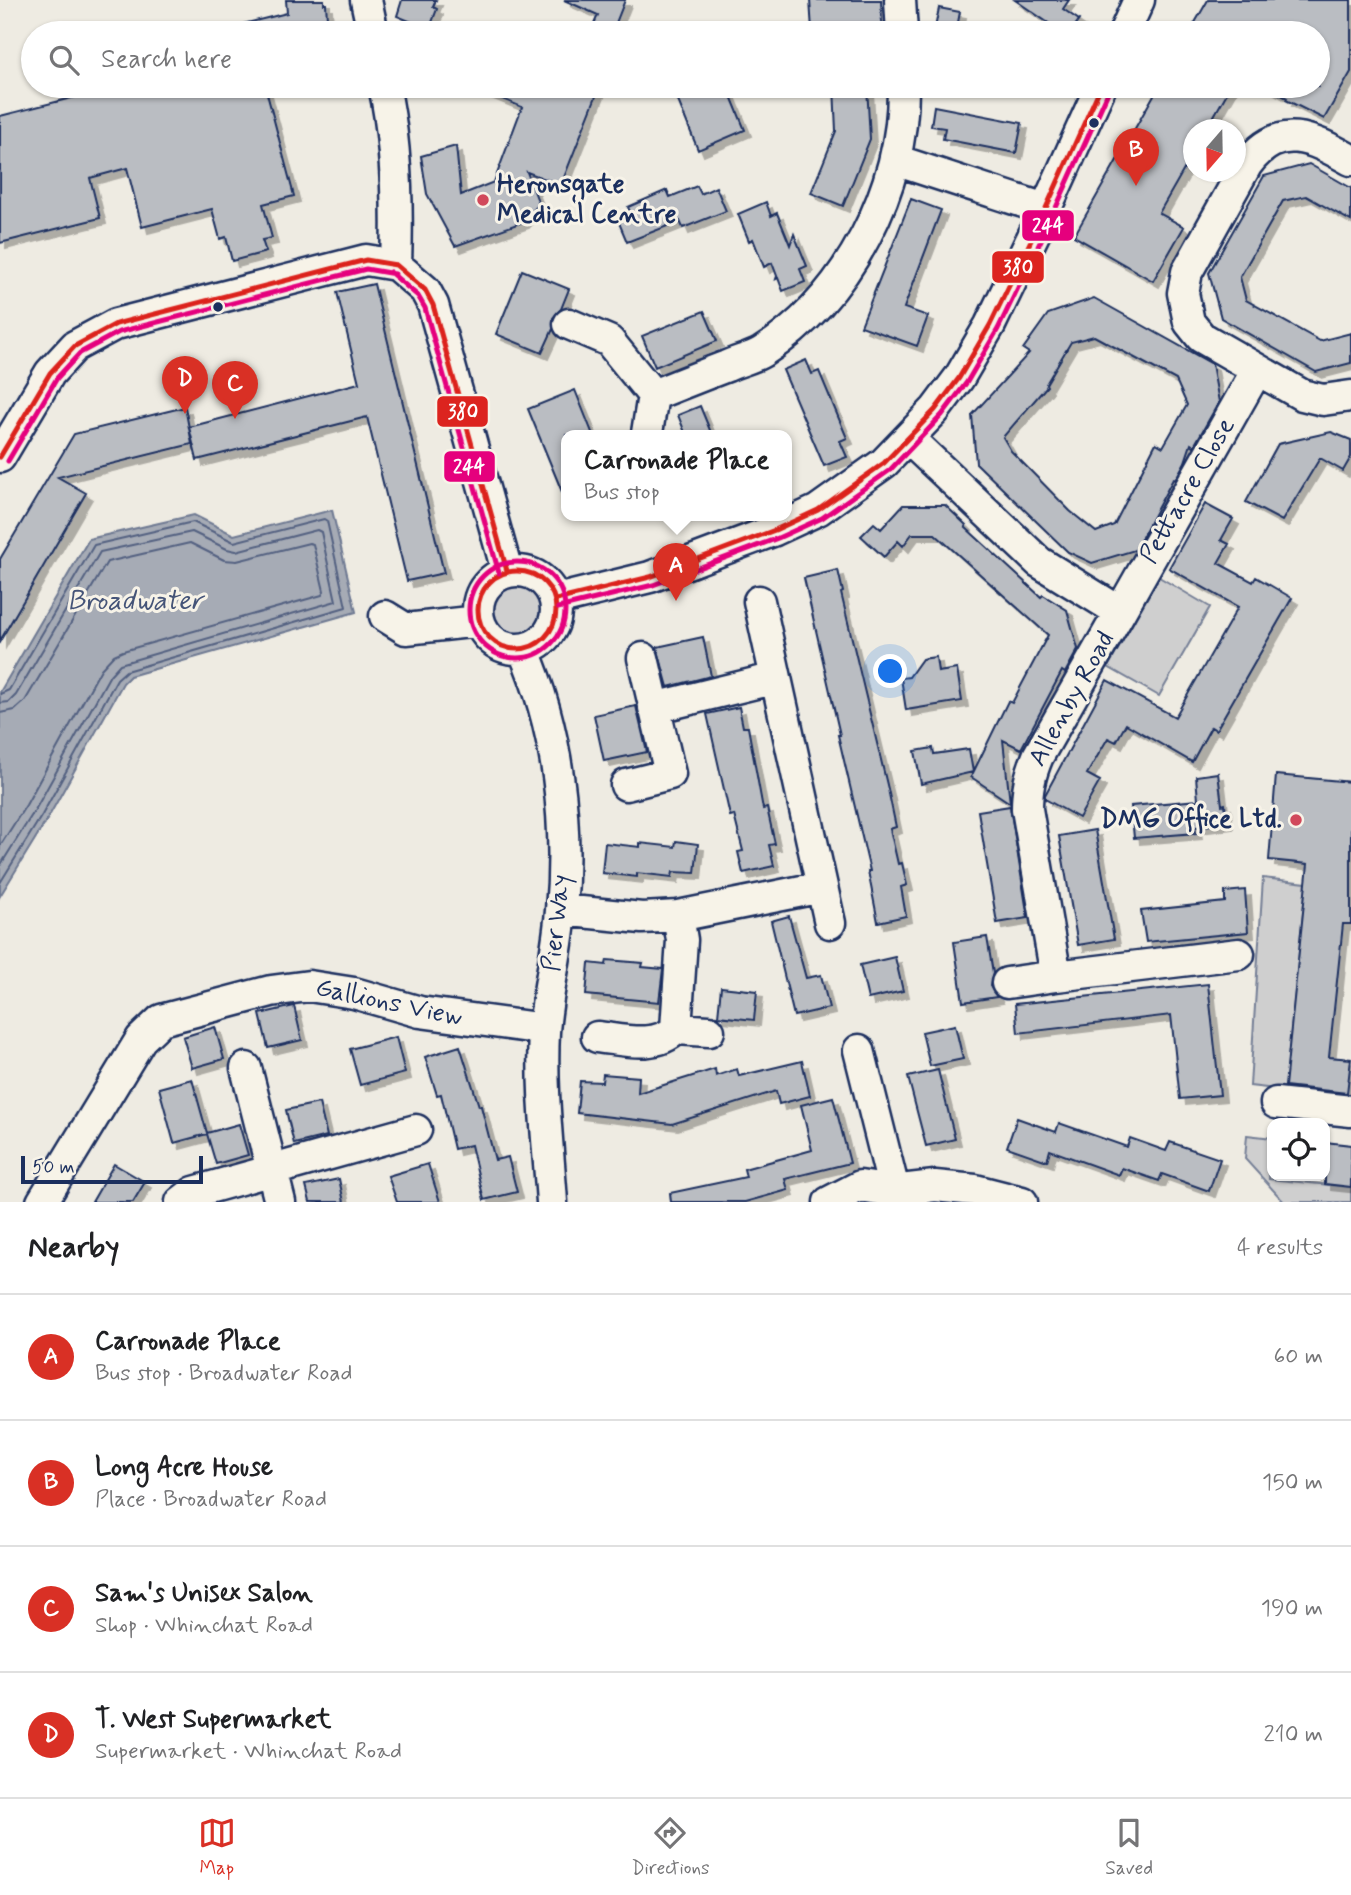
<!DOCTYPE html>
<meta charset="utf-8">
<style>
:root{--surface:#fff;--page:#f2f2f2;--text:#202124;--muted:#757577;--line:#e0e0e0;--accent:#d93025}
body{margin:0;font-family:Mynerve,sans-serif;background:var(--page);color:var(--text)}
.controls{position:absolute;right:21px;bottom:21px;display:grid;overflow:hidden;border-radius:14px;box-shadow:0 2px 5px #0004}
.controls button{width:63px;height:63px;display:grid;place-items:center;padding:0;border:0;border-bottom:2px solid var(--line);background:var(--surface);color:var(--text);font:35px sans-serif}
.compass{position:absolute;left:1183px;top:119px;width:63px;height:63px;border-radius:50%;background:var(--surface);box-shadow:0 2px 5px #0004;rotate:200deg}
.scale{position:absolute;left:21px;bottom:18px;width:182px;box-sizing:border-box;padding-left:7px;border:4px solid #1b2f5e;border-top:0;font-size:19px;line-height:24px;white-space:nowrap;color:#1b2f5e;-webkit-text-stroke:5px #f7f3e8;paint-order:stroke}
.you{position:absolute;left:891px;top:672px;width:24px;height:24px;margin:-18px;border:5px solid #fff;border-radius:50%;background:#1a73e8;box-shadow:0 0 0 10px #1a73e833}
.badge{display:grid;place-items:center;width:46px;height:46px;border-radius:50%;background:var(--accent);color:#fff;font-size:23px;font-weight:700}
.pin{position:absolute;translate:-50% -58px;filter:drop-shadow(0 2px 4px #0008)}
.pin::after{content:'';position:absolute;top:37px;width:24px;height:21px;background:inherit;clip-path:polygon(0 0,100% 0,50% 100%)}
.popup{position:absolute;left:561px;top:430px;width:231px;height:91px;box-sizing:border-box;display:grid;place-content:center;border-radius:14px;background:var(--surface);filter:drop-shadow(0 2px 5px #0005);font-size:23px;white-space:nowrap;color:var(--muted)}
.popup b{font-size:26px;color:var(--text)}
.popup::after{content:'';position:absolute;left:50%;top:100%;margin-left:-14px;border:14px solid transparent;border-top-color:var(--surface)}
.list{margin:0;padding:0;list-style:none}
h2{display:flex;justify-content:space-between;align-items:center;height:91px;margin:0;padding:0 28px;font-size:30px}
h2 small{font-size:23px;font-weight:400;color:var(--muted)}
.list li{display:grid;grid-template-columns:46px 1fr auto;gap:21px;align-items:center;box-sizing:border-box;height:126px;padding:0 28px;border-top:2px solid var(--line)}
.list b{display:block;font-size:26px;white-space:nowrap}
.list p{margin:0;font-size:23px;white-space:nowrap;color:var(--muted)}
.list em{font-size:23px;font-style:normal;color:var(--muted)}
.icon{flex:none;width:38px;height:38px;fill:none;stroke:currentColor;stroke-width:2;stroke-linecap:round;stroke-linejoin:round}
.map{position:relative;flex:none;width:1351px;height:1202px;overflow:hidden}
.search{position:absolute;background:var(--surface);box-shadow:0 2px 5px #0004;left:21px;right:21px;top:21px;height:77px;display:flex;align-items:center;gap:18px;box-sizing:border-box;padding:0 24px;border-radius:38px;color:var(--muted);font-size:26px}
.sheet{height:595px;background:var(--surface)}
nav{display:flex;justify-content:space-around;align-items:center;box-sizing:border-box;height:98px;border-top:2px solid var(--line);background:var(--surface);font-size:19px;color:var(--muted)}
nav a{display:grid;justify-items:center;gap:4px}
nav .on{color:var(--accent)}
.map>svg:first-child{display:block}
.green{fill:#cfcfcf;stroke:#757f96;stroke-width:2}
.water{fill:#a6abb5;stroke:#6e7992;stroke-width:2}
.lines{fill:none;stroke-linecap:round;stroke-linejoin:round}
.shore{stroke:#536181;stroke-width:2}
.building{fill:#babdc2;stroke:#1b2f5e;stroke-width:2;fill-rule:evenodd;filter:url(#shadow)}
.minor-casing{stroke:#1b2f5e;stroke-width:35}
.minor{stroke:#f7f3e8;stroke-width:30}
.bus-1-casing{stroke:#f7f3e8;stroke-width:10}
.bus-2-casing{stroke:#f7f3e8;stroke-width:10}
.bus-1{stroke:#dc241f;stroke-width:5}
.bus-2{stroke:#e5007d;stroke-width:5}
.bus-dot{fill:#1b2f5e;stroke:#f7f3e8;stroke-width:2.5}
.poi-dot{fill:#d1495b;stroke:#f7f3e8;stroke-width:2.5}
.labels{text-anchor:middle;dominant-baseline:central;stroke-width:6;stroke-linejoin:round;paint-order:stroke}
.poi-label{font-size:26px;font-weight:bold;fill:#1b2f5e;stroke:#f7f3e8;text-anchor:start}
.street-label{font-size:26px;fill:#1b2f5e;stroke:#f7f3e8}
.water-label{font-size:28px;font-style:italic;fill:#455478;stroke:#f7f3e8}
.line-badge{stroke:#f7f3e8;stroke-width:2.5}
.badge-label{font-size:19px;text-anchor:middle;font-weight:bold;fill:#fff}
</style>
<div class="map">
<svg width="1351" height="1202" viewBox="0 0 1351 1202">
<defs>
<filter id="shadow"><feDropShadow dx="6" dy="6" stdDeviation="0" flood-color="#0004"/></filter>
</defs>
<rect width="100%" height="100%" fill="#eeebe2"/>
<filter id="ink" filterUnits="userSpaceOnUse"><feTurbulence type="fractalNoise" baseFrequency=".0143" numOctaves="2"/><feDisplacementMap in="SourceGraphic" scale="14" xChannelSelector="R" yChannelSelector="G"/><feConvolveMatrix kernelMatrix="1 2 1 2 8 2 1 2 1" color-interpolation-filters="sRGB"/></filter>
<g filter="url(#ink)">
<path class="green" d="M1159,577L1210,607L1159,696L1108,667Z
M492 610a25 25 0 1 1 50 0a25 25 0 1 1-50 0Z
M1263,878L1306,883L1285,1090L1250,1086Z
M1247,1135L1272,1138L1269,1179L1351,1187V1202H1284L1245,1159Z"/>
<path class="water" d="M332,510L356,612L130,676L123,683L48,818L0,896V692L89,539L194,515L234,535Z"/>
<g class="lines">
<path class="shore" d="M0,694L9,690L94,545L193,522L234,542L324,519L327,521L346,607L126,671L117,679L42,815L0,883
M0,703L9,702L16,695L100,552L192,532L227,549L236,551L317,530L321,532L336,601L120,664L110,675L35,810L0,866
M0,713L15,710L25,701L107,562L190,543L224,560L237,561L309,543L313,544L324,591L322,595L123,651L114,655L101,669L26,805L0,846"/>
</g>
<path class="building" d="M286,0H324V4H326L328,33H236L235,26L287,13Z
M402,0H436L433,7L437,9L428,33H408L412,22L397,16Z
M564,0H625L612,33H590L598,15Z
M810,0H881L882,25L812,30Z
M1015,0H1069L1063,9L1079,20L1070,33H1063Z
M1208,0H1351V72L1324,119L1286,100L1287,98L1265,86H1318V33H1189Z
M939,8L960,12L956,33H934Z
M119,86H122L123,91L144,86H265L294,196L263,204L272,238L262,240L266,252L232,261L226,237L220,239L212,209L142,227L127,168L90,178L100,218L0,243V116Z
M471,86H600L561,185L527,172L539,204L523,222L455,246L427,194L421,156L456,146L461,195L494,182L522,107Z
M672,86H727L745,130L698,150Z
M834,86H867L870,139L843,206L811,193L836,131Z
M1159,86H1231L1206,130H1194V152L1159,213L1184,227L1153,281L1074,236Z
M934,106L1022,123L1016,153L943,139L945,128L931,126Z
M1309,164L1351,188V221L1306,196L1283,201L1240,277L1246,300L1320,341L1351,333V363L1316,372L1221,318L1209,273L1264,176Z
M697,186L701,194L716,187L726,211L683,228L680,221L627,242L617,218L630,212L628,207L667,190L670,197Z
M911,199L941,210L904,308L928,316L917,346L861,326Z
M766,202L771,216L777,213L790,245L794,234L807,266L800,269L805,282L783,291L778,278L776,279L777,276L772,263L764,267L753,239L749,241L738,214Z
M522,270L569,289L561,309L553,318V329L542,353L496,334Z
M374,284L444,573L407,581L367,417L197,460L189,427L359,383L337,292Z
M1094,298L1212,364L1219,402L1194,446L1191,444L1185,462L1175,480L1173,479L1135,550L1092,563L1068,552L976,463L972,415L1029,353L1023,349L1048,314ZM1094,336L1176,380L1187,405L1163,447L1156,443L1114,525L1096,532L1070,511L1011,451L1003,437L1047,386L1046,384L1071,342Z
M704,311L717,341L655,367L642,336Z
M806,360L812,374L819,371L847,438L840,441L847,457L824,466L783,370Z
M575,390L593,435H566L565,499L528,409Z
M700,406L712,435H686L678,415Z
M185,407L192,444L58,477L86,493L0,641V559L74,434Z
M1331,432L1351,440V457L1343,471L1320,458L1282,521L1246,502L1278,444Z
M1205,504L1233,519L1221,540L1229,544L1218,563L1253,582L1256,577L1292,598L1216,730L1211,727L1192,762L1126,724L1116,742L1108,738L1087,774L1100,781L1079,818L1045,799V795L1107,680L1175,717L1238,607L1169,568Z
M903,505H945L966,525L965,527L1041,597L1043,595L1067,610L1078,649L1065,673L1062,671L1021,749L1003,740L1010,803L971,777L1008,701L1012,703L1048,635L935,534H912L903,546L898,541L884,557L861,536L874,523L881,529Z
M838,570L843,592L841,593L888,789L896,827L890,829L898,864L902,863L907,885L901,887L906,916L878,922L868,871H870L838,735H840L804,578Z
M703,637L711,676L668,687L657,647Z
M936,657L938,672L957,669L962,701L906,710L901,678L909,677L922,659Z
M636,706L647,752L604,761L594,715Z
M739,707L743,727H748L763,809L767,808L775,844L769,845L774,866L743,873L738,852L743,851L734,815L730,816L707,714Z
M933,748L934,754L969,749L973,772L921,784L915,751Z
M1218,773L1222,805L1225,804L1227,823L1195,827L1196,833L1134,838L1131,806L1198,800L1196,776Z
M1276,775L1351,782V924H1343L1329,1057L1351,1059L1347,1093L1285,1086L1308,864L1269,860Z
M1010,806L1028,918L997,923L978,811Z
M1095,830L1114,939L1078,945L1059,836Z
M676,841L698,844L695,873L673,872L672,877L637,873V877L602,873L605,843L640,847V843L675,847Z
M1245,890L1248,932L1146,942L1141,911L1225,902V892Z
M789,916L806,978L821,975L829,1008L794,1016L771,921Z
M987,937L993,973L990,986L997,997L963,1002L954,942Z
M895,957L903,991L868,999L860,965Z
M607,960L643,963L642,967L663,969L659,1002L586,995L589,963L606,965Z
M1208,984L1220,1095L1180,1099L1171,1015L1018,1033L1015,1004Z
M721,987L757,991L754,1020L718,1016Z
M294,1006L302,1040L268,1048L260,1014Z
M955,1025L963,1059L930,1066L922,1032Z
M215,1027L224,1059L192,1068L183,1037Z
M396,1037L405,1073L360,1085L350,1049Z
M460,1046L479,1106H481L495,1160L508,1157L517,1192L484,1200L471,1145L454,1149L441,1094L437,1095L425,1057Z
M802,1061L810,1096L779,1104L776,1091L672,1124L577,1113L580,1081L602,1082L603,1074L639,1077L638,1093L715,1069L716,1076L737,1069L739,1076Z
M938,1070L955,1139L926,1146L908,1077Z
M192,1079L207,1133L239,1124L248,1155L216,1164L207,1134L174,1143L159,1088Z
M833,1097L850,1163L785,1179L788,1190L745,1202H671L670,1193L746,1177L744,1169L812,1150L801,1105Z
M319,1103L327,1136L294,1144L286,1110Z
M1017,1118L1056,1132L1059,1123L1127,1147L1130,1138L1166,1151L1170,1142L1220,1159L1209,1191L1162,1174L1159,1181L1122,1168L1119,1175L1050,1150L1047,1161L1007,1147Z
M1325,1142L1351,1145V1187L1325,1184Z
M114,1164L145,1182L133,1202H92Z
M428,1164L440,1202H397L388,1176Z
M339,1179L344,1202H310L306,1186Z"/>
<g class="lines">
<g class="minor-casing">
<path id="minor" d="M366,0L373,33
M900,0L902,33
M1124,33L1139,0
M384,86C396,140 398,209 396,265
M895,160L1045,209
M1351,160C1311,138 1280,121 1247,164L1187,272L1183,293L1189,322L1201,337L1302,395L1323,400L1351,396
M396,265L425,290L433,305L507,571
M569,324L609,341L653,395L647,433
M653,395C678,385 703,375 727,366C738,361 752,358 762,352C849,296 904,188 903,86
M909,439L1039,562L1120,612L1038,756C1030,775 1027,789 1027,809L1056,976L1239,954
M0,457L50,373L75,346L116,324L366,260L396,265
M478 610a39 39 0 1 1 78 0a39 39 0 1 1-78 0Z
M556,600L650,577L775,530L818,510L884,463L935,410L959,378L990,325L1037,228L1101,86
M759,601L830,923
M1120,612L1257,370
M385,616L406,629L479,621
M523,649C558,729 569,823 561,910C558,951 547,991 544,1032C541,1089 548,1145 552,1202
M654,708L776,678
M626,785L670,774L643,658
M561,910L642,918L678,916L822,887
M1007,983L1056,976
M676,1029L709,1031
M597,1037C624,1040 656,1049 676,1029L682,940L678,916
M859,1050L897,1202
M246,1068L280,1202
M1276,1103L1351,1111
M42,1202L141,1039L161,1020L271,991L309,986L354,993L420,1012L544,1029
M181,1202L194,1192L416,1130
M829,1202L860,1186L892,1191L935,1186L975,1190L1022,1202"/>
</g>
<use href="#minor" class="minor"/>
<g class="bus-1-casing">
<path id="bus-1" d="M396,265L425,290L433,305L507,571
M0,457L50,373L75,346L116,324L366,260L396,265
M478 610a39 39 0 1 1 78 0a39 39 0 1 1-78 0Z
M556,600L650,577L775,530L818,510L884,463L935,410L959,378L990,325L1037,228L1101,86"/>
</g>
<g class="bus-2-casing">
<path id="bus-2" d="M390,272L418,296L425,308L499,573
M8,461L57,378L80,353L119,332L366,269L395,274
M469 610a48 48 0 1 1 96 0a48 48 0 1 1-96 0Z
M558,608L653,585L778,538L822,518L890,470L942,415L967,382L998,329L1045,232L1109,90"/>
</g>
<use href="#bus-1" class="bus-1"/>
<use href="#bus-2" class="bus-2"/>
</g>
</g>
<g class="bus-dot">
<circle cx="1094" cy="123" r="6"/>
<circle cx="218" cy="307" r="6"/>
</g>
<g class="poi-dot">
<circle cx="483" cy="200" r="7"/>
<circle cx="1296" cy="820" r="7"/>
</g>
<g class="labels">
<g class="poi-label">
<text x="497" y="185">Heronsgate<tspan x="497" dy="30">Medical Centre</tspan></text>
<text x="1282" y="820" text-anchor="end">DMG Office Ltd.</text>
</g>
<g class="street-label">
<text transform="translate(1188 491) rotate(-60)">Pettacre Close</text>
<text transform="translate(1072 699) rotate(-61)">Allenby Road</text>
<text transform="translate(557 923) rotate(-84)">Pier Way</text>
<text transform="translate(389 1003) rotate(12)">Gallions View</text>
</g>
<g class="water-label">
<text x="135" y="601">Broadwater</text>
</g>
</g>
<g class="line-badge">
<rect x="1021" y="209" width="54" height="33" rx="7" fill="#e5007d"/>
<rect x="991" y="250" width="54" height="34" rx="7" fill="#dc241f"/>
<rect x="436" y="395" width="53" height="33" rx="7" fill="#dc241f"/>
<rect x="443" y="450" width="53" height="33" rx="7" fill="#e5007d"/>
</g>
<g class="badge-label">
<text x="1048" y="232">244</text>
<text x="1018" y="274">380</text>
<text x="463" y="418">380</text>
<text x="469" y="473">244</text>
</g>
</svg>
<div class="controls">
<button><svg class="icon" aria-label="locate" viewBox="0 0 24 24"><circle cx="12" cy="12" r="6"/><path d="M12 2v4M12 18v4M2 12h4M18 12h4"/></svg></button>
</div>
<svg class="compass" viewBox="-18 -18 36 36"><path d="M0-13l5 13h-10z" fill="#e53935"/><path d="M0 13l5-13h-10z" fill="#757577"/></svg>
<div class="scale">50 m</div>
<div class="you"></div>
<div class="pin badge" style="left:676px;top:601px">A</div>
<div class="popup"><b>Carronade Place</b>Bus stop</div>
<div class="pin badge" style="left:1136px;top:186px">B</div>
<div class="pin badge" style="left:235px;top:419px">C</div>
<div class="pin badge" style="left:185px;top:414px">D</div>
<div class="search"><svg class="icon" aria-label="search" viewBox="0 0 24 24"><circle cx="10" cy="10" r="6"/><path d="M15 15l6 6"/></svg>Search here</div>
</div>
<section class="sheet">
<h2>Nearby<small>4 results</small></h2>
<ul class="list">
<li><span class="badge">A</span><div><b>Carronade Place</b><p>Bus stop · Broadwater Road</p></div><em>60 m</em></li>
<li><span class="badge">B</span><div><b>Long Acre House</b><p>Place · Broadwater Road</p></div><em>150 m</em></li>
<li><span class="badge">C</span><div><b>Sam's Unisex Salon</b><p>Shop · Whinchat Road</p></div><em>190 m</em></li>
<li><span class="badge">D</span><div><b>T. West Supermarket</b><p>Supermarket · Whinchat Road</p></div><em>210 m</em></li>
</ul>
</section>
<nav>
<a class="on"><svg class="icon" aria-label="map" viewBox="0 0 24 24"><path d="M3 6l6-2 6 2 6-2v14l-6 2-6-2-6 2zM9 4v14M15 6v14"/></svg>Map</a>
<a><svg class="icon" aria-label="directions" viewBox="0 0 24 24"><path d="M12 3l9 9-9 9-9-9zM9 14v-3h6M13 9l2 2-2 2"/></svg>Directions</a>
<a><svg class="icon" aria-label="saved" viewBox="0 0 24 24"><path d="M7 4h10v16l-5-4-5 4z"/></svg>Saved</a>
</nav>
